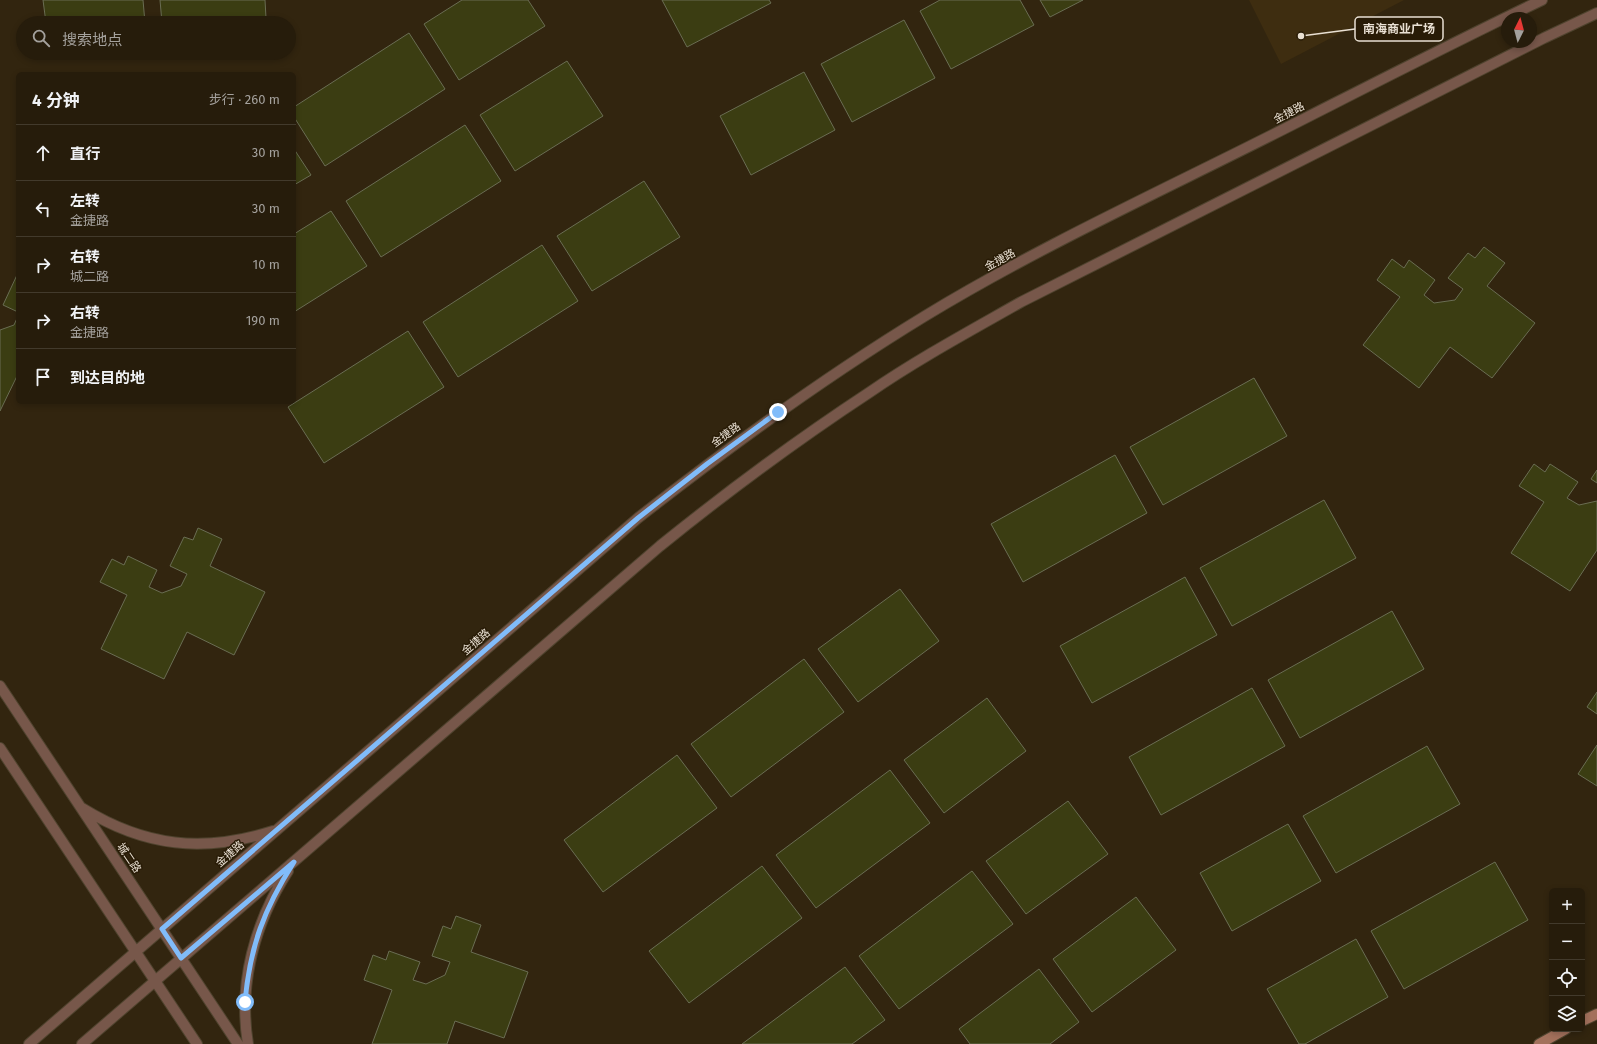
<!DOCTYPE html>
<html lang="zh">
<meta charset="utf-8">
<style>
:root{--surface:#261c0b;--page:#2e2514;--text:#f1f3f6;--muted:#a4a19d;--line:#423a2c}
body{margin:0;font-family:"Fira Sans","Noto Sans SC",sans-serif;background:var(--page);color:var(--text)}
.controls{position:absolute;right:12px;bottom:12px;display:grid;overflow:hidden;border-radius:6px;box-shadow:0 2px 6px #0003}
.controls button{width:36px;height:36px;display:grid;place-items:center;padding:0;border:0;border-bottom:1px solid var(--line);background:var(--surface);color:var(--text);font:20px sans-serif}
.compass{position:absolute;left:1501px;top:12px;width:36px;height:36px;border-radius:50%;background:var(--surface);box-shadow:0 2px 6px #0003;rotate:6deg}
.stop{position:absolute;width:12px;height:12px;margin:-9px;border:3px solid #81bcfa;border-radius:50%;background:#fff}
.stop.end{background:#81bcfa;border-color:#fff;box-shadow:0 1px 4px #0008}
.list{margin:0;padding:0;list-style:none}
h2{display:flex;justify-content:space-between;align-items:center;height:52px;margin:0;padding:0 16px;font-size:17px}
h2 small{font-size:13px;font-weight:400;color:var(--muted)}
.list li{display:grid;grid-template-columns:26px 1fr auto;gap:12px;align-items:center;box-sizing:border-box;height:56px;padding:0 16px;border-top:1px solid var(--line)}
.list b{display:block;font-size:15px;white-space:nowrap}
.list p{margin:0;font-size:13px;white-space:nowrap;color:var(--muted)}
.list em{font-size:13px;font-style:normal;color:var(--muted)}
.icon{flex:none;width:22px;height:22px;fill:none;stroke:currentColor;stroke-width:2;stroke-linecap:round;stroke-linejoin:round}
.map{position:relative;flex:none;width:1597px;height:1044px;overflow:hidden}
.search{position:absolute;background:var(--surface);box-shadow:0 2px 6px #0003;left:16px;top:16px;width:280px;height:44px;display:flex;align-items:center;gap:10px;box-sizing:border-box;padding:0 14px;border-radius:22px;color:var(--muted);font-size:15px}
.panel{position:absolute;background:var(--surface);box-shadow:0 2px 6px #0003;left:16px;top:72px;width:280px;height:332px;border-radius:6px}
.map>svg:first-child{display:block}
.built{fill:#3e2d10}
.building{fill:#3b3d12;stroke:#6a6d53}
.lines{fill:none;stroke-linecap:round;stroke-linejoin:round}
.minor-casing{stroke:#4f432e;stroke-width:12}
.secondary-casing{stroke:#4f432e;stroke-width:12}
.minor{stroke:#77574a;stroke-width:10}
.secondary{stroke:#a3715c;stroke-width:10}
.route{stroke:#81bcfa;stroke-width:5}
.labels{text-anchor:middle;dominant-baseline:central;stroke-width:3;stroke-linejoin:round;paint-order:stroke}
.street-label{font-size:11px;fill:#e9e0d3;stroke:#281b06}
.leader{fill:none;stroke:#e9e0d3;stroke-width:1.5}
.callout-dot{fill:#e9e0d3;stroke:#281b06;stroke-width:1.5}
.callout{fill:#281b06;stroke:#e9e0d3;stroke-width:1.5}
.callout-label{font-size:12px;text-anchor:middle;font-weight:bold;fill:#e9e0d3}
</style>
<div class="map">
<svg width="1597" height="1044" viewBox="0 0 1597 1044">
<rect width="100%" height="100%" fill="#32250f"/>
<path class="built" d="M1249,0H1404L1281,64Z"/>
<path class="building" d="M43,0H143L145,23H46Z
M160,0H265L266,18L221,23H162Z
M462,0H528L545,26L459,80L424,24Z
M662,0H769L771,3L687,47Z
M940,0H1020L1034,25L951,69L920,11Z
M1040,0H1083L1050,17Z
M904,20L935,78L852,122L821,64Z
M409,33L445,89L325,166L294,117V107Z
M567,61L603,116L515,171L480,115Z
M804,72L835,130L751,175L720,116Z
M465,125L501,181L381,257L346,201Z
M294,149L311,175L294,185Z
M644,181L680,237L592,291L557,236Z
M331,211L367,266L294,312V234Z
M542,245L578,301L458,377L423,322Z
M1484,247L1505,263L1487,286L1535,323L1492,378L1450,347L1419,388L1363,345L1400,297L1377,280L1392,259L1404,268L1409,260L1435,280L1424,295L1434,303L1455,300L1463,289L1448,278L1468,253L1475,258Z
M17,275L18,276V312L3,305Z
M18,316V374L0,411V330L14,325Z
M408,331L444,387L324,463L288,407Z
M1254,378L1287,436L1163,505L1130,447Z
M1115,455L1147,513L1023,582L991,524Z
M1534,464L1545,472L1550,464L1578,482L1567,498L1579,505L1597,501V550L1570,591L1511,553L1544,502L1519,486Z
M1597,470V483L1591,479Z
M1324,500L1356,558L1232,626L1200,568Z
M198,528L222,539L210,566L265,592L234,655L187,632L164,679L101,649L127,595L100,582L112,559L124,565L128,556L157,570L149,587L162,593L181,586L187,574L170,566L184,537L193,540Z
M1185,577L1217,635L1092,703L1060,646Z
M900,589L939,641L858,702L818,649Z
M1392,611L1424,669L1300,738L1268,680Z
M804,659L844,712L731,797L691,744Z
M1252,688L1285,746L1161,815L1129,757Z
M1597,692V714L1587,707Z
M987,698L1026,751L944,813L904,760Z
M1597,745V786L1578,774Z
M1427,746L1460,804L1336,873L1303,816Z
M677,755L717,808L603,892L564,840Z
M890,770L930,823L816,908L776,855Z
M1068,801L1108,854L1026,914L986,861Z
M1288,824L1321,881L1232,931L1200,873Z
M1495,862L1528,920L1404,989L1371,931Z
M762,866L802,918L689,1003L649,951Z
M972,871L1013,924L899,1009L859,956Z
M1136,897L1176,950L1092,1012L1053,959Z
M456,916L481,925L471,952L528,972L504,1038L455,1021L447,1044H372L392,990L364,980L373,955L386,960L389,951L420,962L413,980L426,984L445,975L450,962L432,956L443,926L451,929Z
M1356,939L1388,997L1305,1044H1299L1267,989Z
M845,967L885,1020L852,1044H742Z
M1039,969L1079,1022L1050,1044H970L959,1029Z"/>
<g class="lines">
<g class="minor-casing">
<path id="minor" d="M0,686L238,1044
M0,748L197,1044
M82,808C145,847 203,853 273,831
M29,1044L638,518C730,446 825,377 925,316C1037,248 1157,193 1274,134C1363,89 1452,43 1542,0
M82,1044L660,546C728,491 797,440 870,392C918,359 970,331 1021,302L1544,38L1597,13
M248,1044C238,983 255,922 288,871"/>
</g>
<g class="secondary-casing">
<path id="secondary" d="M1582,1021L1597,1014
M1539,1044L1566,1029"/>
</g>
<use href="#minor" class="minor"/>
<use href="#secondary" class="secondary"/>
</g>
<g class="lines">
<path class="route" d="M245,1002C250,946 264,909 294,862L181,958L162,929L638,518L707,464L778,412"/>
</g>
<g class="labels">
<g class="street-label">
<text transform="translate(1289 113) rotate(-27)">金捷路</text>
<text transform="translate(1000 260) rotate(-29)">金捷路</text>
<text transform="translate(726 435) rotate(-36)">金捷路</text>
<text transform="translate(476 642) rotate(-41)">金捷路</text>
<text transform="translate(230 854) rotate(-41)">金捷路</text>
<text transform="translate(129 858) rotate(56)">城二路</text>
</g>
</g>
<path class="leader" d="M1301 36L1355 29"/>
<circle class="callout-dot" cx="1301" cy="36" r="4"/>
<rect class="callout" x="1355" y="17" width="88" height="24" rx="4"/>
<g class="callout-label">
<text x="1399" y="33">南海商业广场</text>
</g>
</svg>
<div class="controls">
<button>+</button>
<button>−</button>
<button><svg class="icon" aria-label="locate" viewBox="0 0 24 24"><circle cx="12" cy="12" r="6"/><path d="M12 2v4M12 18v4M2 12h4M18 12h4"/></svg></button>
<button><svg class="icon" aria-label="layers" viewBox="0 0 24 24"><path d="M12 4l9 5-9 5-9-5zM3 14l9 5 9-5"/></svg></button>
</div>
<svg class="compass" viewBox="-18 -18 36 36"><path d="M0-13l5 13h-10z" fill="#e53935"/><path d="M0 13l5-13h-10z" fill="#a4a19d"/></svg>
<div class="stop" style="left:245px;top:1002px"></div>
<div class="stop end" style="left:778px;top:412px"></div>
<div class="search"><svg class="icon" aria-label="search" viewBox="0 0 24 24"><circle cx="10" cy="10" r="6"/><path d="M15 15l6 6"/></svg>搜索地点</div>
<section class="panel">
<h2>4 分钟<small>步行 · 260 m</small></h2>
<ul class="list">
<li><svg class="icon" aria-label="ahead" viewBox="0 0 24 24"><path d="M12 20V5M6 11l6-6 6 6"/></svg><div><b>直行</b></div><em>30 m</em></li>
<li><svg class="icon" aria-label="left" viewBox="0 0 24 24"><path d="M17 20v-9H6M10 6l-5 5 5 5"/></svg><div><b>左转</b><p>金捷路</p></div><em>30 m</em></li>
<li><svg class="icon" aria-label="right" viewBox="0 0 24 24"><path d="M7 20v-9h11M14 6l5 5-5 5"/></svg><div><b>右转</b><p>城二路</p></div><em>10 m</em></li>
<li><svg class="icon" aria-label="right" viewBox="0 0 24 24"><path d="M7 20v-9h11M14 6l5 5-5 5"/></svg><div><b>右转</b><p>金捷路</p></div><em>190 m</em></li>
<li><svg class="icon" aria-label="arrive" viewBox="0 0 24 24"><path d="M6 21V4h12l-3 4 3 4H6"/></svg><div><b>到达目的地</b></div></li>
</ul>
</section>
</div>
